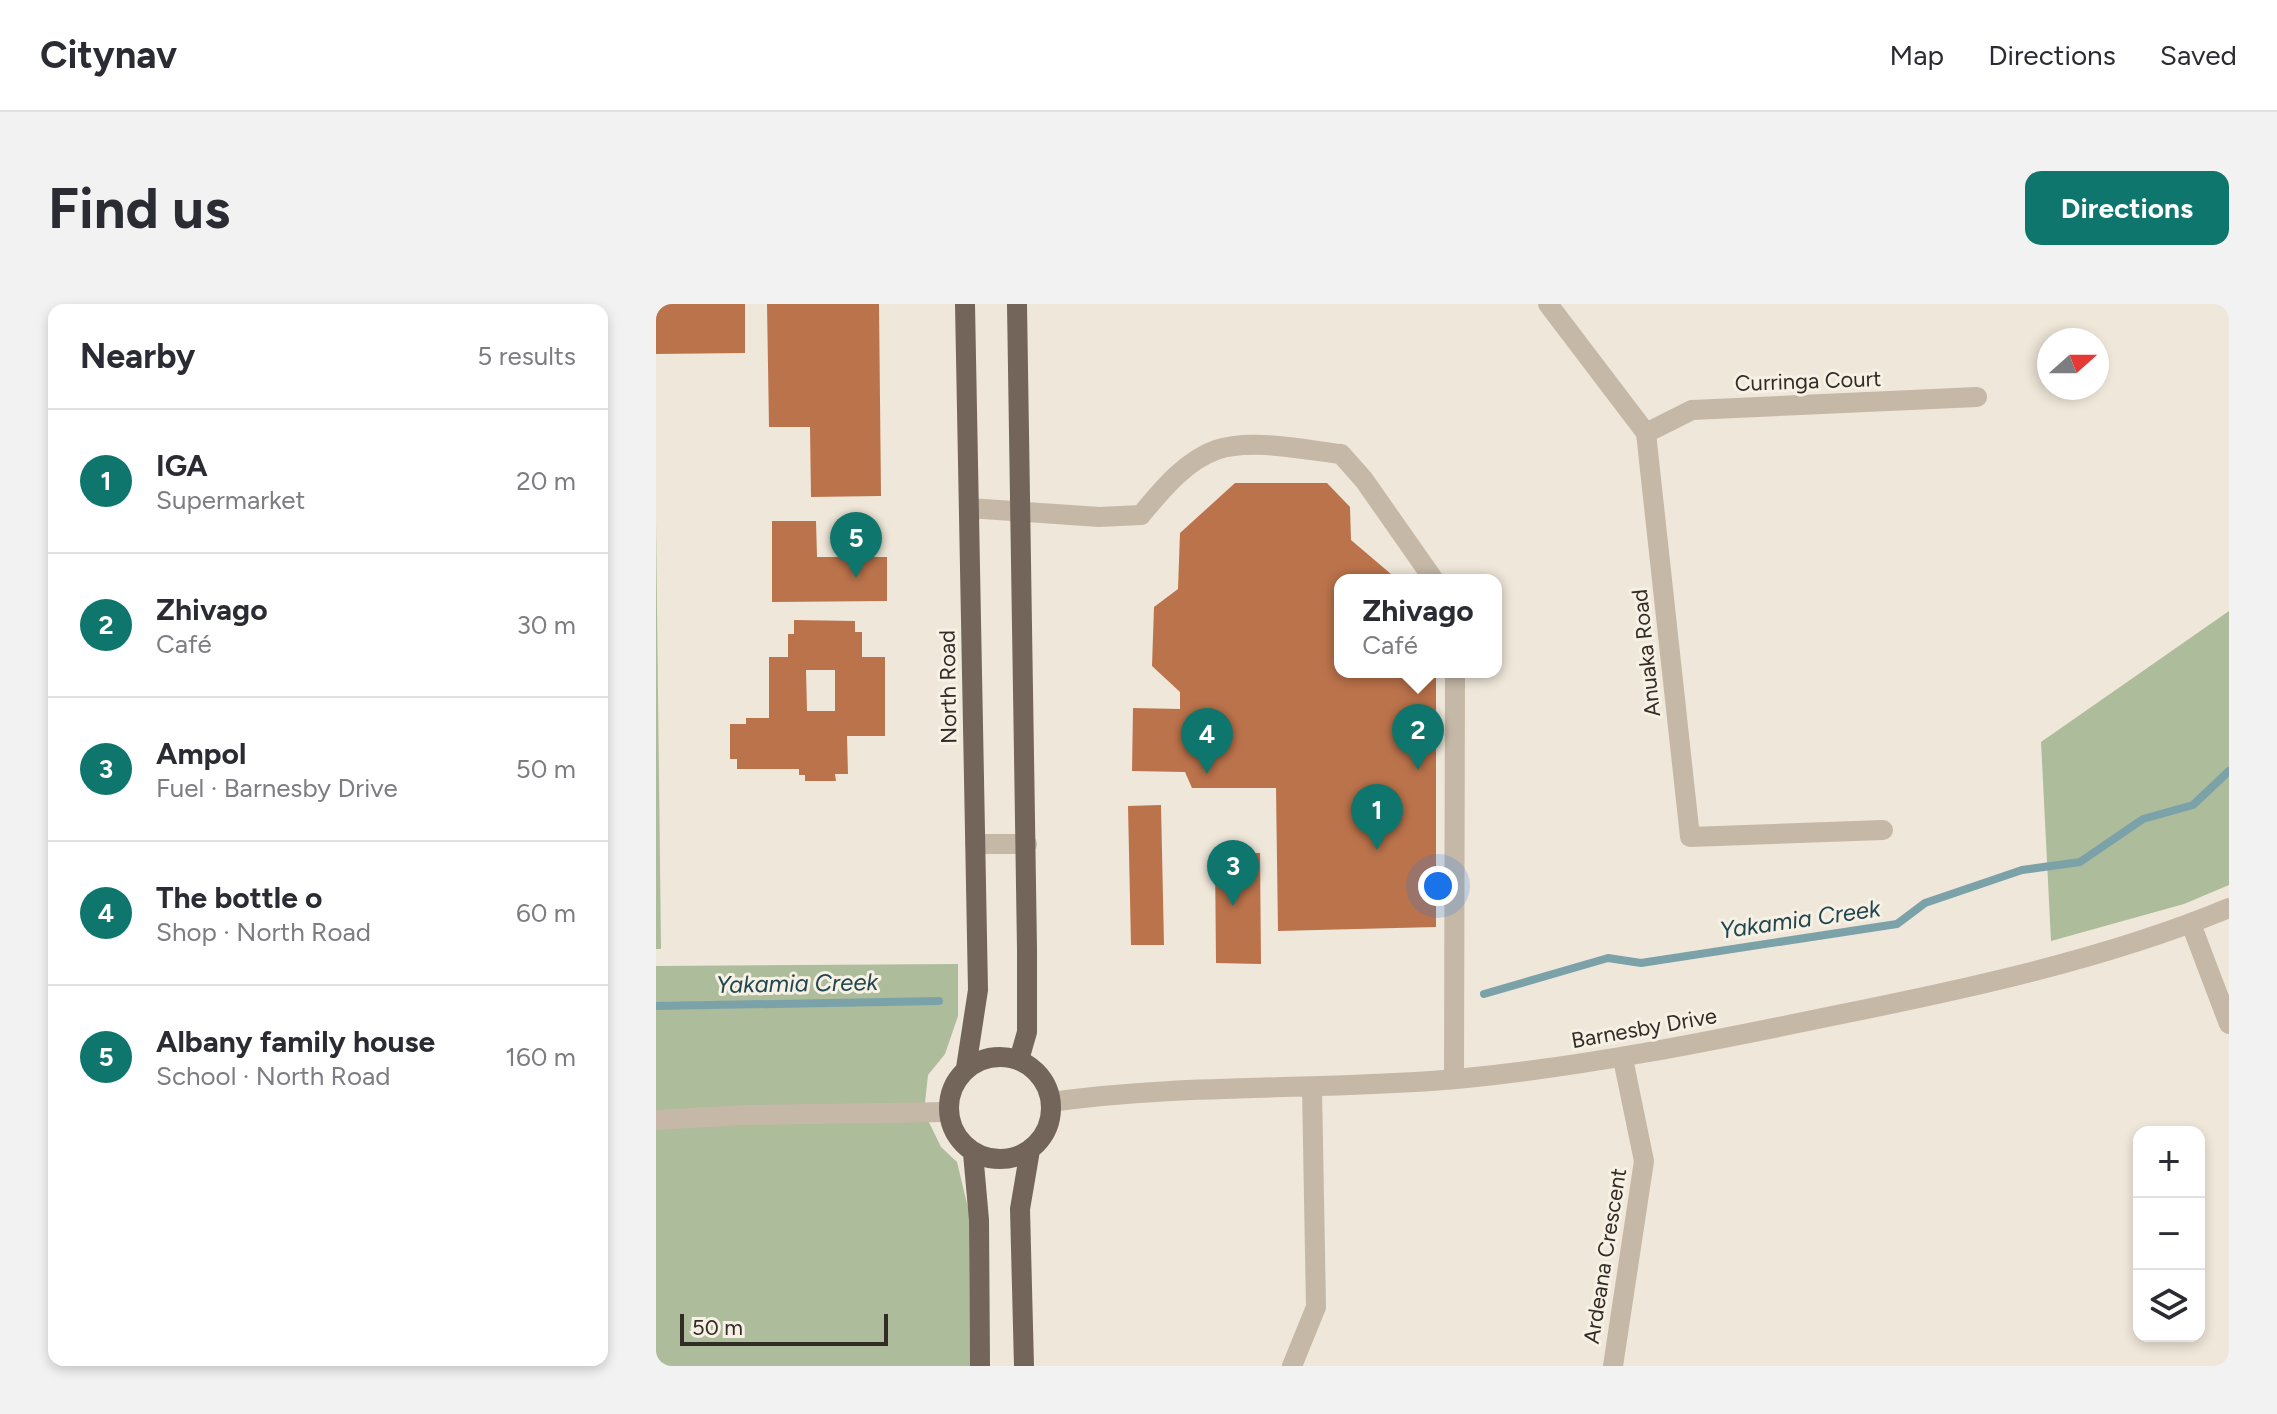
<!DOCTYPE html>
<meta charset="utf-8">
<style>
:root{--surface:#fff;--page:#f2f2f3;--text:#2b2b33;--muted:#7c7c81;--line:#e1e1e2;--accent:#0f766e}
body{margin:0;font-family:Figtree,sans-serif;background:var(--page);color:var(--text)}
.controls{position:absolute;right:24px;bottom:24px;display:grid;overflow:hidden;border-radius:16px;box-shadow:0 4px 12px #0003}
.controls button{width:72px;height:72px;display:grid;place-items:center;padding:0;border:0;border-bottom:2px solid var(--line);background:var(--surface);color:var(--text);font:40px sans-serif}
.compass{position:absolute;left:1381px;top:24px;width:72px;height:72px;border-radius:50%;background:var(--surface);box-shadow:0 4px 12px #0003;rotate:69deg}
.scale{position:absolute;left:24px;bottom:20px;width:208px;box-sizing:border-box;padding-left:8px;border:4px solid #322c27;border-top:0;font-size:22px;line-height:28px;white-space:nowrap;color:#322c27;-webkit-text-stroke:6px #f7f1e5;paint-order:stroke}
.you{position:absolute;left:782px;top:582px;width:28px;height:28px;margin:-20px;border:6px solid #fff;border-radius:50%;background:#1a73e8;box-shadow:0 0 0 12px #1a73e833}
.badge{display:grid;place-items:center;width:52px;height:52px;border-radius:50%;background:var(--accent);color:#fff;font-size:26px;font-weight:700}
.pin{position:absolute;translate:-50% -66px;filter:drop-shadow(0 2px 4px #0008)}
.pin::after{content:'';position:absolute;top:42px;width:28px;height:24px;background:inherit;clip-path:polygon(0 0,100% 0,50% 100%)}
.popup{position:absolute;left:678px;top:270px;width:168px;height:104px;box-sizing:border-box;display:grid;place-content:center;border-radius:16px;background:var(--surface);filter:drop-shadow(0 2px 6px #0005);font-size:26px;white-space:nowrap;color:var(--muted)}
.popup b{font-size:30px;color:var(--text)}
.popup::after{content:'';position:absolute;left:50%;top:100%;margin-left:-16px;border:16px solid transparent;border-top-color:var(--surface)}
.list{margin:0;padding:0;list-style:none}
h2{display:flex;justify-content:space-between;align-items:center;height:104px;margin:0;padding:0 32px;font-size:34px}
h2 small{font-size:26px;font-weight:400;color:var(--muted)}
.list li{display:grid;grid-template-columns:52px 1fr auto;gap:24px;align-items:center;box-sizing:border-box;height:144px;padding:0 32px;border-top:2px solid var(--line)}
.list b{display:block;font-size:30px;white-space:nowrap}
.list p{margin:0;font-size:26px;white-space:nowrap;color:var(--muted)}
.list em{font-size:26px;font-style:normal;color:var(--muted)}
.icon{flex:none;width:44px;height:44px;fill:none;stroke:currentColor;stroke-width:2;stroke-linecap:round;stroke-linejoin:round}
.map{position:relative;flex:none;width:1573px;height:1062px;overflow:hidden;border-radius:16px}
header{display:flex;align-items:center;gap:48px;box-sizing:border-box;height:112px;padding:0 40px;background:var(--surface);border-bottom:2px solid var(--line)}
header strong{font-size:38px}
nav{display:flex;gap:44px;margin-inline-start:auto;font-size:28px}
.intro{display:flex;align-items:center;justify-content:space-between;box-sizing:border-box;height:192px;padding:0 48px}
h1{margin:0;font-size:56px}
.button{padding:20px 36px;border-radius:16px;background:var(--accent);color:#fff;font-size:28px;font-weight:700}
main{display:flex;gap:48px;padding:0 48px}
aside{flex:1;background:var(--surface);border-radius:16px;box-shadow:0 4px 12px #0003}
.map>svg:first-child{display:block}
.green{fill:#adbc9b}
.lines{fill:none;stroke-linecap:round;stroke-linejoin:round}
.stream{stroke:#7ba2a9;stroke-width:8}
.building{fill:#bb734b;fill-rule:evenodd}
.minor{stroke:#c5b8a7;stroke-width:20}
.major{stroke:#736559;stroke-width:20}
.labels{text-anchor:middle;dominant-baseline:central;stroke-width:6;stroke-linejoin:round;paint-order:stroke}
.street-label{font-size:22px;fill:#322c27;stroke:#f7f1e5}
.water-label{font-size:24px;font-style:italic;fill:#204750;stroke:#f7f1e5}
</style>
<header>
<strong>Citynav</strong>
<nav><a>Map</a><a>Directions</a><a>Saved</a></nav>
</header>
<div class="intro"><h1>Find us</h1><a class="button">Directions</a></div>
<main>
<aside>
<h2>Nearby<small>5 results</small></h2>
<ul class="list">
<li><span class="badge">1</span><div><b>IGA</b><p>Supermarket</p></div><em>20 m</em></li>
<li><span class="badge">2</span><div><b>Zhivago</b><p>Café</p></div><em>30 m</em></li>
<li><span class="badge">3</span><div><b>Ampol</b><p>Fuel · Barnesby Drive</p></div><em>50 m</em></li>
<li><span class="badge">4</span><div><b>The bottle o</b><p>Shop · North Road</p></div><em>60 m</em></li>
<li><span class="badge">5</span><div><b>Albany family house</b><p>School · North Road</p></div><em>160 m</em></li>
</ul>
</aside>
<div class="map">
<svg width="1573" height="1062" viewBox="0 0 1573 1062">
<rect width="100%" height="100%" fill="#efe7d9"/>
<path class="green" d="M0,218L5,645H0Z
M1573,307V581L1528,600L1395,637L1385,438Z
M302,660V712L289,750L272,771L268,808L285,843L301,858L313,908L314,1062H0V662Z"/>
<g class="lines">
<path class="stream" d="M828,690L952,654L985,659L1241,620L1269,599L1366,566L1424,558L1487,515L1537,501L1573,467
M0,702L283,697"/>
</g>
<path class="building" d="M0,0H89V49L0,50Z
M111,0H223L225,192L155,193L154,123H113Z
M579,179H671L694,203L695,236L742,276H684V368H780V623L622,627L620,484H536L529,468L476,467L477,404L524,405V388L496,362L498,303L522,285L524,229Z
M116,217H160L161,253H231V297L116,298Z
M138,316L199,317V328H206V353H229V432H191L192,470H179L180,477H149V471H143V465H81V455H74V420H90V414H113V353H132V330H138ZM150,366H179V407H151Z
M505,501L508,641H475L472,502Z
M559,549H604L605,660L560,659Z"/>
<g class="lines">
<path class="minor" d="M892,0L990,129L1034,533L1227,526
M990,129L1036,106L1321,93
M313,204L443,213L485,211C505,187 529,157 560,146C595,134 649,146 685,150L708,176L778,276
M319,540H371
M1535,620L1573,720
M798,775L799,368
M395,798C529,779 665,787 800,775C927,763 1051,738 1176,712C1306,686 1451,655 1573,604
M0,816L87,811L292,808
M636,1062L660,1003L656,784
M957,1062L988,857L967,755"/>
<path class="major" d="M309,0L322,686L310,764
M361,0L371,645V728L363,756
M293 804a51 51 0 1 1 102 0a51 51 0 1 1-102 0Z
M317,849L323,916L324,1062
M368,1062L364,905L374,846"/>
</g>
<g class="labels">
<g class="street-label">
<text transform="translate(1152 77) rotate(-2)">Curringa Court</text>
<text transform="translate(990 349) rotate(-96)">Anuaka Road</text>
<text transform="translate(292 383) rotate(-91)">North Road</text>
<text transform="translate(988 724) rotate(-10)">Barnesby Drive</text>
<text transform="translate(949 952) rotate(-81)">Ardeana Crescent</text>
</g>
<g class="water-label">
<text transform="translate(1144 615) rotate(-8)">Yakamia Creek</text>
<text transform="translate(141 679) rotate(-1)">Yakamia Creek</text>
</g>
</g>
</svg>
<div class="controls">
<button>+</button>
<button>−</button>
<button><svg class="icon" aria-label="layers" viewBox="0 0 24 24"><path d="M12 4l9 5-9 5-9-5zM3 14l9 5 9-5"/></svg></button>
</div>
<svg class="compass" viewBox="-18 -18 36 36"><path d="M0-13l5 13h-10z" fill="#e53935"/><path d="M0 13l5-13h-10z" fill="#7c7c81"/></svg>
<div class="scale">50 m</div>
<div class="you"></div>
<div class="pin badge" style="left:721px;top:546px">1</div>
<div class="pin badge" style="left:762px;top:466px">2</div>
<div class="popup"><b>Zhivago</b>Café</div>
<div class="pin badge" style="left:577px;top:602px">3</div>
<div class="pin badge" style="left:551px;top:470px">4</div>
<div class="pin badge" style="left:200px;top:274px">5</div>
</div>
</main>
